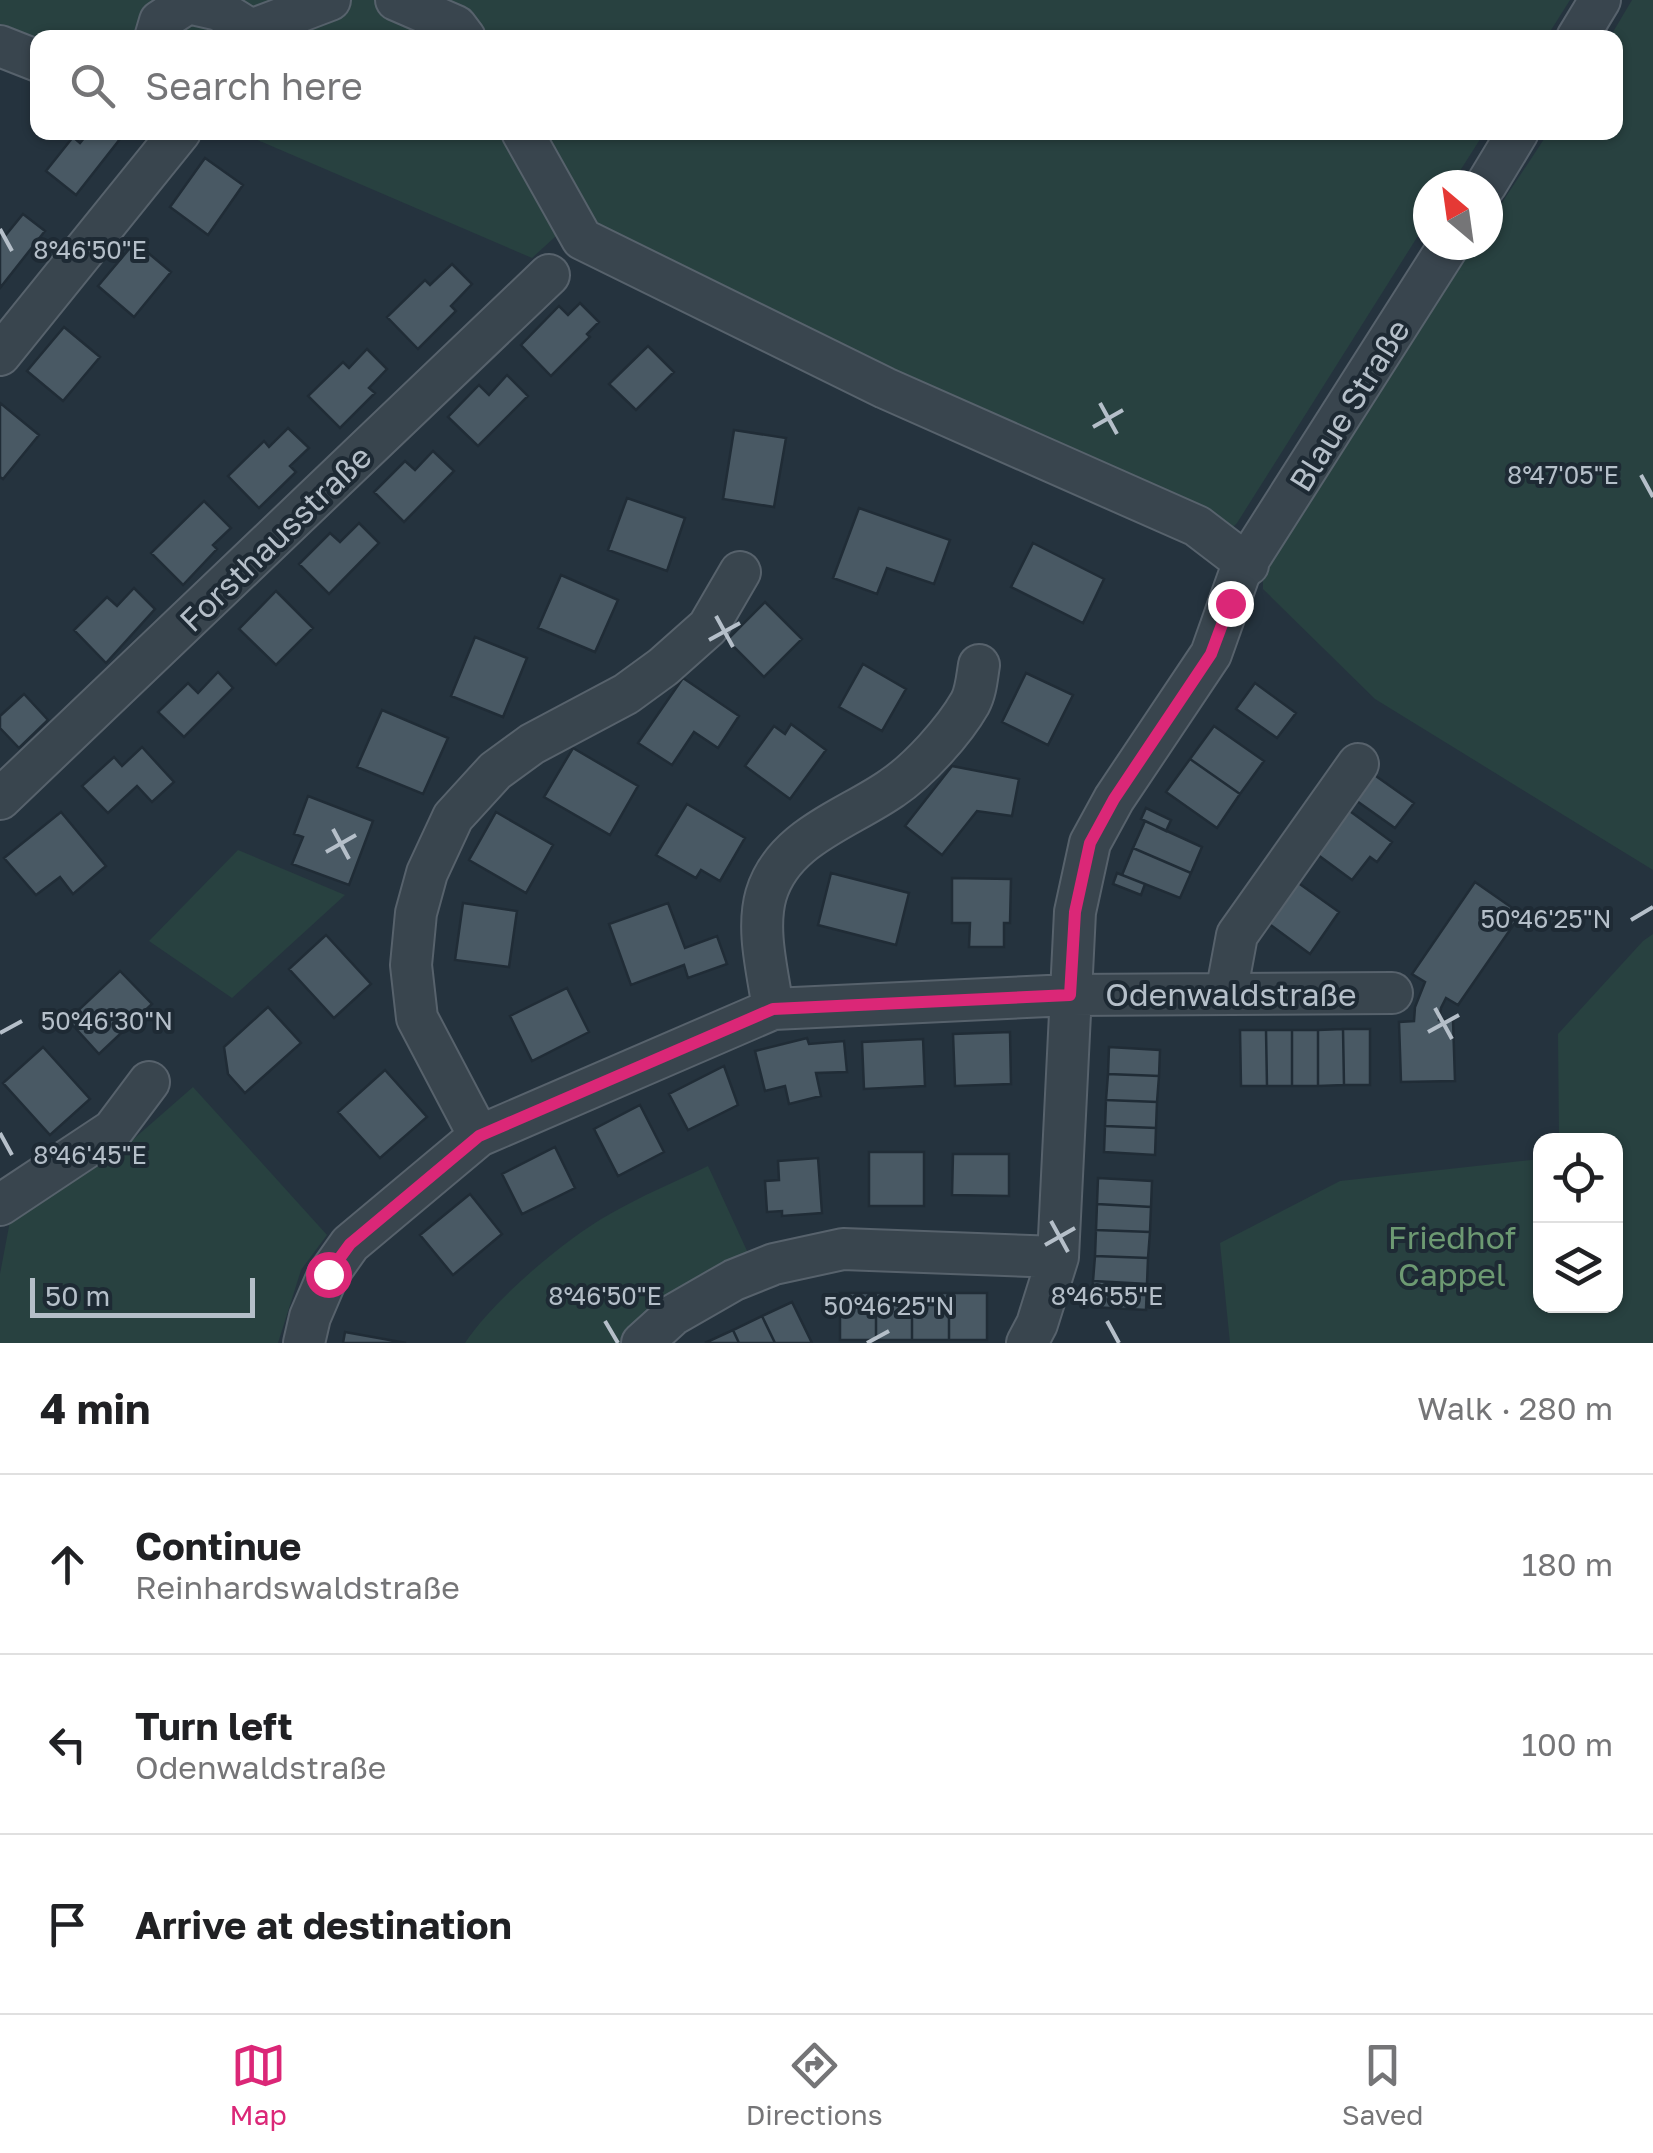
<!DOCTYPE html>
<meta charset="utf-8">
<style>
:root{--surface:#fff;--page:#f2f2f2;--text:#202124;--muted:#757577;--line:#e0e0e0;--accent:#db2777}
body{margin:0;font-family:"Golos Text",sans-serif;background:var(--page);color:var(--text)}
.controls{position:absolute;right:30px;bottom:30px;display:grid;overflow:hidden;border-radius:20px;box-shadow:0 2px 8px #0004}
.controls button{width:90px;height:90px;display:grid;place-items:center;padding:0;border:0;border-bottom:2px solid var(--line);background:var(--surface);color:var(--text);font:50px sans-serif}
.compass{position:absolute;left:1413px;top:170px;width:90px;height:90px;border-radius:50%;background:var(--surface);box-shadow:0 2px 8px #0004;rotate:331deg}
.scale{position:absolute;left:30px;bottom:25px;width:225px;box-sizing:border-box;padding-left:10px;border:5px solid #b5bfc9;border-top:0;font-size:28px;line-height:35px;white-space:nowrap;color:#b5bfc9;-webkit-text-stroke:8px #1e2a34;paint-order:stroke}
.stop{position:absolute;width:30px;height:30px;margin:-22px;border:8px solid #db2777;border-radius:50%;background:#fff}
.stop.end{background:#db2777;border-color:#fff;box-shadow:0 2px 10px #0008}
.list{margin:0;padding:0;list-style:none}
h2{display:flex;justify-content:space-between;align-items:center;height:130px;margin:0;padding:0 40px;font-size:42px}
h2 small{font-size:32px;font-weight:400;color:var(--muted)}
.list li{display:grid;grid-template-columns:65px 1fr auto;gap:30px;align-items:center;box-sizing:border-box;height:180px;padding:0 40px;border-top:2px solid var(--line)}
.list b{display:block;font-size:38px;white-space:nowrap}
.list p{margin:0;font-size:32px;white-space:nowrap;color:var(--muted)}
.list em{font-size:32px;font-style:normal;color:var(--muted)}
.icon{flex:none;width:55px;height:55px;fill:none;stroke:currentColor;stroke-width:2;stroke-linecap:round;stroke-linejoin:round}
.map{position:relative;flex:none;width:1653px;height:1343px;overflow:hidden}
.search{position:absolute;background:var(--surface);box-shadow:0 2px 8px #0004;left:30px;right:30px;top:30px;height:110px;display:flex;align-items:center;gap:25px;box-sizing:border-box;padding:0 35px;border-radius:20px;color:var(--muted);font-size:38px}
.sheet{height:670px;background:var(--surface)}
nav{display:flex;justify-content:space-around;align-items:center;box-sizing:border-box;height:140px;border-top:2px solid var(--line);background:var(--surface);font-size:28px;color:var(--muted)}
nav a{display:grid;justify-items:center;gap:5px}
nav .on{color:var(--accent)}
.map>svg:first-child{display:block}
.green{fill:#284140}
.building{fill:#495964;stroke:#202c36;stroke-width:2.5}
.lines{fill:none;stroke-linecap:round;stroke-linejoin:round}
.minor-casing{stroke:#57626c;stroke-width:44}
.minor{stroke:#39454e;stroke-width:40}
.route{stroke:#db2777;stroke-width:12}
.ticks{fill:none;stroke:#b5bfc9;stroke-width:4}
.labels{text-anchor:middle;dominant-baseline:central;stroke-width:8;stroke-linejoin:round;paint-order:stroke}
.street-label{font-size:32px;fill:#b5bfc9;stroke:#1e2a34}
.park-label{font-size:32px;fill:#6d9a72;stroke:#1e2a34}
.ticks-label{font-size:25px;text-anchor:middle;fill:#b5bfc9;stroke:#1e2a34;stroke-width:8;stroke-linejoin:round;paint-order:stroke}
</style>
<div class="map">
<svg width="1653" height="1343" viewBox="0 0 1653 1343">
<rect width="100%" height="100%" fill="#25333e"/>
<path class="green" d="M0,0H1570L1546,38H38L37,43L0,28Z
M1632,0H1653V870L1375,699L1263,589V563L1474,245H1488V224L1548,133L1616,132V38L1610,37Z
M241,133H1484L1451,185H1428V220L1237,523L1228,532L562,224L556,236L532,258Z
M238,850L345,895L232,998L149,941Z
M1653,934V1343H1230L1220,1243L1340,1181L1540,1159V1306H1616V1140H1559L1558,1034L1643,941Z
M193,1087L327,1235L301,1270L278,1343H0V1274L10,1221L129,1143Z
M708,1166L748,1253L626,1335L620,1343H465C493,1300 565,1239 610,1214C641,1196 675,1182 708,1166Z"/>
<path class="building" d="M89,132H113L120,139L76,195L46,171L73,137L80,143Z
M205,158L243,185L208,235L170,207Z
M23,214L45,231L0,288V232L5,236Z
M135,242L171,272L134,317L98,286Z
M452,264L472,284L451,306L456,311L418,349L387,317L425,280L430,285Z
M580,303L599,322L587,334L590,337L551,376L521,345L559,306L568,315Z
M64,327L100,357L63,401L27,371Z
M648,346L674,372L636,410L609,384Z
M367,349L387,369L369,388L375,393L340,428L308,396L343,362L349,368Z
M507,375L528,396L478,446L448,417L479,385L489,395Z
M0,403L39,435L3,479L0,477Z
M288,428L309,448L290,466L296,472L259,508L228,476L264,441L269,447Z
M734,430L786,438L774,507L723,499Z
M433,451L454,471L404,522L374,492L405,461L415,470Z
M627,498L685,518L667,571L608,550Z
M204,501L231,528L213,545L217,549L183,585L151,553Z
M859,508L950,540L934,584L887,568L877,594L833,578Z
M359,523L379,543L329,594L299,564L330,533L340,542Z
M1033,543L1104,579L1083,623L1011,587Z
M561,575L618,600L595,652L538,628Z
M134,588L155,609L106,663L74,630L107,597L117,606Z
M276,591L313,628L276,665L239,629Z
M765,602L802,639L764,677L727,640Z
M475,637L527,658L503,717L451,696Z
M863,664L906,689L882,731L839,707Z
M218,672L233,688L184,737L158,712L188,683L198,693Z
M1026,673L1073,695L1048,745L1002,722Z
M683,678L739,716L718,748L694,732L672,765L638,743Z
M1255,683L1296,713L1277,738L1236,709Z
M24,694L48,720L19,748L0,728V716Z
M382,710L448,738L423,794L357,767Z
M791,724L826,750L790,799L745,766L774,726L785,734Z
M1214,726L1264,761L1240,794L1190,759Z
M142,747L174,782L152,802L137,786L108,813L82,786L114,757L122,766Z
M573,748L638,786L610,835L544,797Z
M1190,759L1240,794L1217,828L1166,792Z
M952,766L1019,779L1012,816L977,811L942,855L905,826Z
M1373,774L1414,803L1395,828L1354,799Z
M308,796L373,821L349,885L292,864L303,837L294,834Z
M687,804L745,838L720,881L701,870L696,878L656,855Z
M1146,808L1171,820L1166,831L1141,819Z
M1347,809L1392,842L1377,862L1370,857L1352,880L1314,852Z
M61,812L106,866L73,894L60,877L36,895L4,858Z
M496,812L553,845L526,893L469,860Z
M1145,821L1202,847L1191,873L1133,848Z
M1133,848L1191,873L1180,898L1122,875Z
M831,873L909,893L896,945L818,925Z
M1117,873L1145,884L1141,895L1113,884Z
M952,878L1011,879L1010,923H1004V947H969L970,923H952Z
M1297,882L1339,912L1310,954L1268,923Z
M1475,882L1521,914L1458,1005L1446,998L1441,1008L1439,1020H1453L1455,1081L1401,1082L1399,1022L1414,1021L1415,1007L1425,982L1412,974Z
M463,903L517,911L509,967L455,960Z
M668,903L685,948L717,936L727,964L688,978L684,965L631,985L609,924Z
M326,935L371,984L334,1018L289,969Z
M120,971L152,1004L99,1054L68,1020Z
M567,988L589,1032L532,1061L510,1016Z
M268,1007L301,1043L245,1093L228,1074L224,1047Z
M1343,1029L1344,1085L1318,1086V1030Z
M1343,1029H1370V1085H1344Z
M1240,1030H1266L1267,1086H1241Z
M1266,1030H1292V1086H1267Z
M1292,1030H1318V1086H1292Z
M1010,1032L1011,1084L955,1086L953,1034Z
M807,1038L809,1044L844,1041L847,1072L816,1073L821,1096L789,1104L785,1086L765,1091L755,1051Z
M923,1039L925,1086L864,1089L862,1042Z
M43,1047L90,1099L50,1135L3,1083Z
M1109,1047L1160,1050L1159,1076L1108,1074Z
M724,1066L738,1105L688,1130L669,1094Z
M385,1070L427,1117L380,1158L338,1112Z
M1108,1074L1159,1076L1157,1102L1106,1100Z
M1106,1100L1157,1102L1156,1128L1105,1126Z
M640,1105L664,1152L618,1176L594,1129Z
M1105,1126L1156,1128L1155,1155L1104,1152Z
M555,1147L575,1188L522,1214L502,1174Z
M869,1152H924V1206H869Z
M953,1154H1009V1196L952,1195Z
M818,1158L822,1213L782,1216V1211L767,1212L765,1181L779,1180L778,1161Z
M1098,1178L1152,1181L1151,1207L1097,1204Z
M470,1194L502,1234L453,1275L420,1235Z
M1097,1204L1151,1207L1150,1232L1096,1230Z
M1096,1230L1150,1232L1148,1258L1095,1256Z
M1095,1256L1148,1258L1147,1284L1093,1281Z
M1093,1281L1147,1284L1146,1310L1092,1307Z
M840,1293H876V1340H840Z
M876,1293H912V1340H876Z
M912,1293H949V1340H912Z
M949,1293H987V1340H949Z
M792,1302L812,1343H775L762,1316Z
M762,1316L775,1343H739L733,1330Z
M733,1330L739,1343H705Z
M345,1332L406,1343H343Z"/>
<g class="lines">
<g class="minor-casing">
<path id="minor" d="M396,0L456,26L465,38
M251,30L330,0
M155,38L160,21L188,3L219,10L251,30
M1577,38L1600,0
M0,46L38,61
M522,132L582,239L885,388L1197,526L1248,565
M1486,185L1518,132
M0,355L180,132
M0,799L549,275
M1226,994L1237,935L1358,764
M773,1009C768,973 756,930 766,895C783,837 848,819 892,788C919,770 954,731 970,703C976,692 977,677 979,665
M479,1136L417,1018L411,965L416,913L427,873L453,817L495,771L532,744L626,694L663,667L708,627L740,572
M0,1205L113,1130L149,1082
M304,1343L310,1317L328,1275L350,1244L479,1136L773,1009L1069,995L1392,993
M642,1343L673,1315L734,1280L774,1264L843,1249L1058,1257
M1027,1343L1037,1324L1058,1257L1075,912L1090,843L1114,799L1211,654L1239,575L1449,245"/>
</g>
<use href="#minor" class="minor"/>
</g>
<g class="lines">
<path class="route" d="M328,1274L350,1244L479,1136L773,1009L1070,995L1075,912L1090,843L1114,799L1211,654L1230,603"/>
</g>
<path class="ticks" d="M0,229L12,251M1100,403L1117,434M1093,427L1123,410M1641,475L1653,497M716,616L733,647M709,640L740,623M333,829L349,859M326,852L356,835M1631,920L1653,907M1435,1008L1452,1039M1428,1032L1459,1015M0,1033L22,1021M0,1133L12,1155M1051,1221L1068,1252M1045,1245L1075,1228M605,1321L618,1343M1107,1321L1119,1343M867,1343L889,1331"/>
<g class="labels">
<g class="street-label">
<text transform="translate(1349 405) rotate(-58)">Blaue Straße</text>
<text transform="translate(275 538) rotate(-44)">Forsthausstraße</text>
<text x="1231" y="994">Odenwaldstraße</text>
</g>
<g class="park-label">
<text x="1452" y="1237">Friedhof<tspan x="1452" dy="37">Cappel</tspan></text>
</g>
</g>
<g class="ticks-label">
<text x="90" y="259">8°46'50"E</text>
<text x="1563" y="484">8°47'05"E</text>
<text x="1546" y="928">50°46'25"N</text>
<text x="107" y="1030">50°46'30"N</text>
<text x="90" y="1164">8°46'45"E</text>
<text x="605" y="1305">8°46'50"E</text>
<text x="1107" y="1305">8°46'55"E</text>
<text x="889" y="1315">50°46'25"N</text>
</g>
</svg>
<div class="controls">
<button><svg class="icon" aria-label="locate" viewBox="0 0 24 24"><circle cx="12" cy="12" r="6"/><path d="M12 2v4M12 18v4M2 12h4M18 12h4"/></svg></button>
<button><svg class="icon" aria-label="layers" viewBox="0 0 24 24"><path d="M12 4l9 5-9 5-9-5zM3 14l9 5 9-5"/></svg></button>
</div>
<svg class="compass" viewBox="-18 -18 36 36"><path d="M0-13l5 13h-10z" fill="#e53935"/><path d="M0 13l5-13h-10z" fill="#757577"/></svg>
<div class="scale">50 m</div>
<div class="stop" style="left:328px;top:1274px"></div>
<div class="stop end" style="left:1230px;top:603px"></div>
<div class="search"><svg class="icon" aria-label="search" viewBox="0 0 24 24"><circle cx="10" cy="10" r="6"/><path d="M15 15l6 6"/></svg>Search here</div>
</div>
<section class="sheet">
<h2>4 min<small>Walk · 280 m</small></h2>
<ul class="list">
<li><svg class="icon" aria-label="ahead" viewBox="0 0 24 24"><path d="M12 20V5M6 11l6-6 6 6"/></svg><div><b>Continue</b><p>Reinhardswaldstraße</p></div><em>180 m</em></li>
<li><svg class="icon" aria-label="left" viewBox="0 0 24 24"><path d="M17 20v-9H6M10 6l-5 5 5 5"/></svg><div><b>Turn left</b><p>Odenwaldstraße</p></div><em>100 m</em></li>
<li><svg class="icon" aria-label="arrive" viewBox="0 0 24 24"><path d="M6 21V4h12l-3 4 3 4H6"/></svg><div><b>Arrive at destination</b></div></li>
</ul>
</section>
<nav>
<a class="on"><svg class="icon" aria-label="map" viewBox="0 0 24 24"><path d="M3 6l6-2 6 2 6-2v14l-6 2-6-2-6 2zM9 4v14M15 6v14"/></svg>Map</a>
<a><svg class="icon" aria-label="directions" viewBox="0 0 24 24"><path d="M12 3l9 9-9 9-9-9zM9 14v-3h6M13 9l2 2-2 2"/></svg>Directions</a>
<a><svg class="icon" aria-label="saved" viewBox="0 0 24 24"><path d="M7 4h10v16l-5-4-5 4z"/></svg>Saved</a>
</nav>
